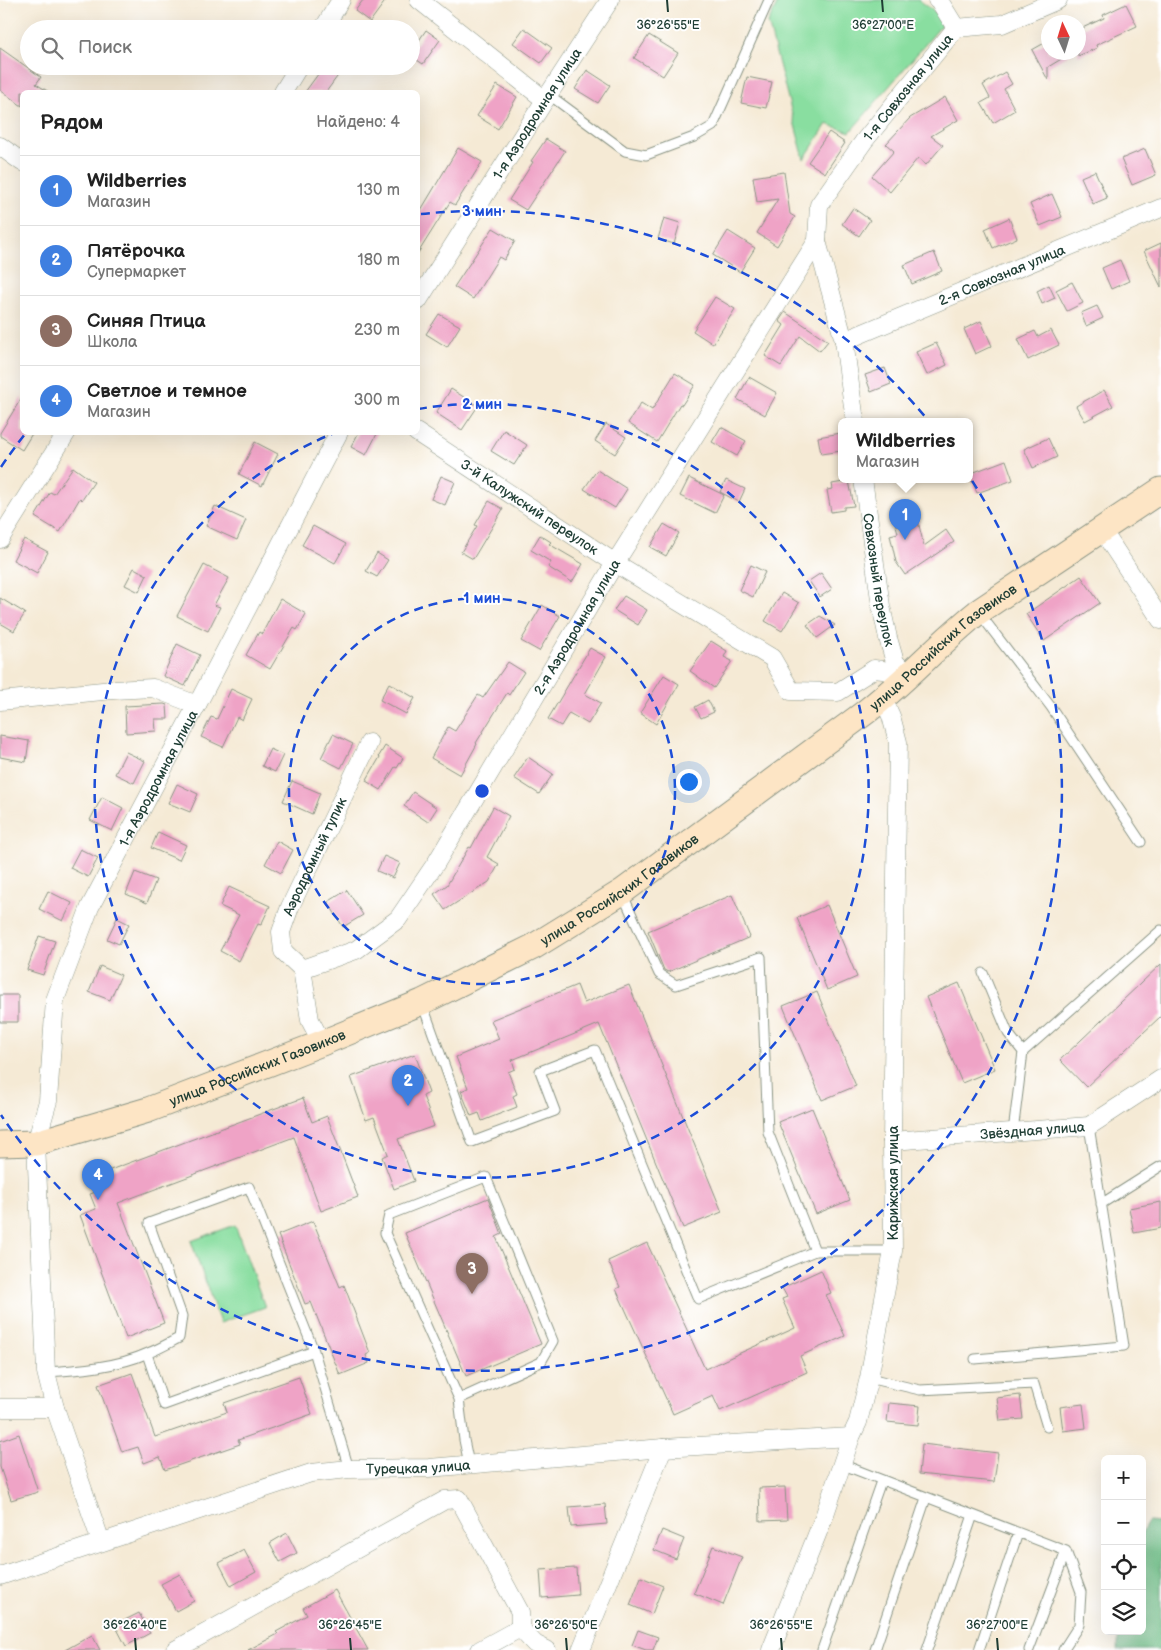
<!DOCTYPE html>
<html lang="ru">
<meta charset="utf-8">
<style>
:root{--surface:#fff;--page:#f2f2f2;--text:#222;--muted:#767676;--line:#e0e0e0;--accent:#0f766e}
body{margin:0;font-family:"Balsamiq Sans",sans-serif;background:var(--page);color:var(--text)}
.controls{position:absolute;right:15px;bottom:15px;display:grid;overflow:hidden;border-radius:8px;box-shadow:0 5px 20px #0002}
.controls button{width:45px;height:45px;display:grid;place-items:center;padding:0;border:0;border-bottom:1px solid var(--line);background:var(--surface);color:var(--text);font:25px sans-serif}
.compass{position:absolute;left:1041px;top:15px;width:45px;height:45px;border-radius:50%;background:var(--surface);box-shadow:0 5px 20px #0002;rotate:356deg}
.you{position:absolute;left:688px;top:781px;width:18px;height:18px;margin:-12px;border:4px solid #fff;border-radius:50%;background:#1a73e8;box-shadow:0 0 0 8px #1a73e833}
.badge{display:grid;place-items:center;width:32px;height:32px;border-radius:50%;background:var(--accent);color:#fff;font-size:16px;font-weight:700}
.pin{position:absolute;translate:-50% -41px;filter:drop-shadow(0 1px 2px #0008)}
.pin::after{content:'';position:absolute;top:26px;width:18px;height:15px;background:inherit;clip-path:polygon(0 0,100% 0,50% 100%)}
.popup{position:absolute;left:838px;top:418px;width:135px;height:65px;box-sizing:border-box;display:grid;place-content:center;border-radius:8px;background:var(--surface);filter:drop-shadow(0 1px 4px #0005);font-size:16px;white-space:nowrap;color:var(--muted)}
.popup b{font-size:19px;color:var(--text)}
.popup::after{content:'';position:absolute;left:50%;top:100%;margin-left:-10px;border:10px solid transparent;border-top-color:var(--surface)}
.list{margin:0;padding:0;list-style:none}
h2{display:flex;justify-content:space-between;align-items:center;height:65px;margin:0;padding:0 20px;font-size:21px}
h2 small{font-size:16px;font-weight:400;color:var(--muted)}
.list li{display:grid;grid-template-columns:32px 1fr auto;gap:15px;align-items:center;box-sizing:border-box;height:70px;padding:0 20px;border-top:1px solid var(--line)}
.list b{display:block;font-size:19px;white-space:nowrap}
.list p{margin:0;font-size:16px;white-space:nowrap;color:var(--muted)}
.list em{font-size:16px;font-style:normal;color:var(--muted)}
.icon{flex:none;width:28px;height:28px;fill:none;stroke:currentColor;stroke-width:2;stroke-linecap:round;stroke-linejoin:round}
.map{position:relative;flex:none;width:1161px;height:1650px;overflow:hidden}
.search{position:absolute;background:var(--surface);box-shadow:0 5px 20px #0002;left:20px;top:20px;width:400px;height:55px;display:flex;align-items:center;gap:12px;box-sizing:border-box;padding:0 18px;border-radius:28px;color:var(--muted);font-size:19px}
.panel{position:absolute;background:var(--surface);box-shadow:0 5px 20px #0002;left:20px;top:90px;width:400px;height:345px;border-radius:8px}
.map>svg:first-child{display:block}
.green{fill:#89dea0;stroke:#548e6a}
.forest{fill:#6ebd86;stroke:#467d5d}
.building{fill:#efa3c6}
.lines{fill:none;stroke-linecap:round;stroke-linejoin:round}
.lane-casing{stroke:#8a9484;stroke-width:11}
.street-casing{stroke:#8a9484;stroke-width:19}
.secondary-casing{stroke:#8a9484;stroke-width:27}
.lane{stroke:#fff;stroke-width:9}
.street{stroke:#fff;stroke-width:18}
.secondary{stroke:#fde5c5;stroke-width:25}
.ticks{fill:none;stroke:#1f3d34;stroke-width:2}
.ring{fill:none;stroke:#1d4ed8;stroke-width:2.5;stroke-dasharray:9 6}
.labels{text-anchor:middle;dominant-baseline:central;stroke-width:4;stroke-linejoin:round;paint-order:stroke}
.street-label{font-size:14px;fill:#1f3d34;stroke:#fff}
.ticks-label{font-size:12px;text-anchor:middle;fill:#1f3d34;stroke:#fff;stroke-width:4;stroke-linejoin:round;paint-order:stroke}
.centre{fill:#1d4ed8;stroke:#fff;stroke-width:2.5}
.ring-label{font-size:15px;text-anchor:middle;font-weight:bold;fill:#1d4ed8;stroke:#fff;stroke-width:4;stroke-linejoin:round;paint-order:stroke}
</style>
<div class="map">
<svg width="1161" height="1650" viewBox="0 0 1161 1650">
<rect width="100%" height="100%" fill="#fff"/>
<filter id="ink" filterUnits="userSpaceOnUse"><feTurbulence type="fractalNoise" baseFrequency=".02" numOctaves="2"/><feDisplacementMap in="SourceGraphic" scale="10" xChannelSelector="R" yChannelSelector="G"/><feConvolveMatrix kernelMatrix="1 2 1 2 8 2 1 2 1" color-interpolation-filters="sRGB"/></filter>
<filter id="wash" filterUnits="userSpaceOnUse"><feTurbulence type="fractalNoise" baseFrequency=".0096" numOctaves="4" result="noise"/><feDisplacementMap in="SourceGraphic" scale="20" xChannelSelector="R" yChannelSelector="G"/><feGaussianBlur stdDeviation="1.12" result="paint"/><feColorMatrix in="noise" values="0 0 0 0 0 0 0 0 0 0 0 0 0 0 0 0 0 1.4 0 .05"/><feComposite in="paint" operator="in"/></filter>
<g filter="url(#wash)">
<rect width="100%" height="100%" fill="#f5ead5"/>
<path class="green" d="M779,0H919L938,14L941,26L850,132L827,124L804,159L768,23Z
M235,1225L265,1307L220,1323L191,1241Z"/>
<path class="forest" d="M1148,1522L1161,1523V1650H1118V1631H1142V1532Z"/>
<g id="blocks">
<path class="building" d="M363,0H386L370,22L355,11Z
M1126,4L1137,26L1096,45L1097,48L1078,56V30L1104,18L1103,15Z
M524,28L552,48L541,63L513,43Z
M426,30L440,40L423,64L411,56V52Z
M649,35L678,53L663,76L634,58Z
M1048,41V52H1073L1048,67V80L1032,50Z
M0,48L41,77L36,84L49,92H22V106L0,90Z
M324,66H345L326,92H305Z
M587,70L610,85L598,103L575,89Z
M1005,72L1012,84L1004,89L1015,110L993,123L981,103L990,98L983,85Z
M747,77L772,82L766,108L741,103Z
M497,85L517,97L498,129L477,116Z
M945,97L958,120L931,136L943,145L926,165L918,158L890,192L872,176L894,151L886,144L910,118Z
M829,132L845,143L825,173L808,162Z
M546,139L565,151L526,210L509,200L533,162L531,161Z
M458,148L482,162L455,205L450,202L418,253V215Z
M1145,149L1156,175L1132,185L1121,159Z
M1095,171L1107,198L1093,204L1081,177Z
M784,172L790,214L795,217L777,246L757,233L778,199L757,202L753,177Z
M1052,194L1062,217L1040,226L1030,204Z
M853,208L870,220L859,236L842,224Z
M664,218L680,223L674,244L658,239Z
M1009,218L1017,238L993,248L985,229Z
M493,228L515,241L504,260L499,257L473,299L454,287Z
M728,231L755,248L740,272L713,255Z
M1161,243V287L1144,251Z
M934,252L942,271L912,284L904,265Z
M1120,260L1129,281L1111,289L1102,268Z
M1072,282L1083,303L1067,311L1056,290Z
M1049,285L1055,298L1042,304L1037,291Z
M715,297L735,309L713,344L693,331Z
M1097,306L1103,318L1086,326L1081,313Z
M785,312L828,341L820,351L800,336L781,366L765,356L784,325L779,321Z
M439,314L460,326L447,347L426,334Z
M981,321L992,346L975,354L964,329Z
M1051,330L1059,345L1028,360L1018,339L1035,331L1038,337Z
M936,343L947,365L927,375L916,352Z
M885,368L891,384L871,392L865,375Z
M675,373L695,385L682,405L680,404L657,442L628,423L641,403L652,410Z
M749,377L777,393L765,415L737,399Z
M451,389L478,406L462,430L436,413Z
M1104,390L1113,406L1085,421L1076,406Z
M22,397V432H33L22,450L0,436V433Z
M606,424L626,437L615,454L595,441Z
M721,427L746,441L737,456L712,442Z
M504,430L527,445L514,465L491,451Z
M359,432H378L366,455L351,447Z
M841,433V451L821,454L818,437Z
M1048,438L1057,457L1033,468L1024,449Z
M255,442L278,454L262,486L239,474Z
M1006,460L1013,480L977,493L969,474Z
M73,467L94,482L82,500L80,498L60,532L35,517L50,492L54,494Z
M597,470L627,489L615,508L584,489Z
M441,476L455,482L445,505L431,499Z
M689,478L724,495L715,513L680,496Z
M726,480L745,489L739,502L720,492Z
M849,481L854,506L844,507V510L831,512L827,490L833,489L832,484Z
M489,501L503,509L473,559L461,552L477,526L475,525Z
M215,506L246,520L237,540L206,526Z
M915,509L924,546L946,530L954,542L905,575L896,562L890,535L898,533L893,514Z
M664,524L679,533L666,556L650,547Z
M313,526L346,544L335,563L302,545Z
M540,535L551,542L549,544L583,564L572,582L548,567L551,562L531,550Z
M24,539L48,552L37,573L13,560Z
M377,553L388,560L377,577L366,571Z
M204,565L229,578L214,605L220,607L208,631L177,616Z
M751,565L765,572L753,597L739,590Z
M134,568L147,575L139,592L125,585Z
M821,573L832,589L820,597L809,581Z
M1081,576L1100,603L1044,641L1026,614Z
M782,593L799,603L782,631L765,621Z
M624,596L647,610L638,625L614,610Z
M0,598L25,613L14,631L0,623Z
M280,599L306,614L297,630L294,628L270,669L246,655L259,632L262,634Z
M542,605L560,616L539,651L521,641Z
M820,616L835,625L817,638L807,625Z
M711,641L727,651L724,657L732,661L714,688L690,671Z
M177,644L200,655L185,686L163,676Z
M590,648L606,657L585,694L601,703L588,724L569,713L561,726L548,719Z
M508,662L524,672L509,695L507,693L476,743L477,744L460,775L431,758L448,727L455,731L478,695L483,698Z
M664,675L679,684L656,724L640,713Z
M389,683L415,698L406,714L380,700Z
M231,689L252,699L242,720L237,717L223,747L201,737L211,717L217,719Z
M708,700L714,712L701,718L695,707Z
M164,704L167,705L168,719H155L156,731L126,733L125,706Z
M333,734L353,744L341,768L321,758Z
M0,736L29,741L26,762L0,757Z
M385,746L403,758L397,768L395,767L381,790L366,781L380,757L379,756Z
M270,749L283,755L275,772L262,766Z
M126,752L145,761L134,783L115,774Z
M528,757L553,774L539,794L514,778Z
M292,781L320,793L312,814L283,801Z
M177,784L198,794L190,812L168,803Z
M413,792L437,808L428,822L404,806Z
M102,797L123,808L112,831L90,820Z
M493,807L509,816L487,857L499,864L489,882L445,910L434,894L447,885L469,847L471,848Z
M158,832L186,845L179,860L151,848Z
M277,841L293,850L281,873L265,864Z
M80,849L98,858L88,877L70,868Z
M384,856L400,863L393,878L377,871Z
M135,872L156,880L147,903L126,894Z
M229,887L270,906L261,925L258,924L239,961L220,951L239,915L220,906Z
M347,890L363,915L343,927L328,902Z
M48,891L72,903L63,921L39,909Z
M732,895L750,937L668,972L664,970L648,931Z
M827,905L857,977L827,990L797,918Z
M117,918L129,924L119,944L107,939Z
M39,936L55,941L43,975L27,970Z
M1161,964V1016L1086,1087L1060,1060Z
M100,966L121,975L110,1000L89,992Z
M959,983L995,1069L962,1083L926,997Z
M577,985L584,1003L629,985L722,1212L683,1228L599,1024L512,1060L515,1069L508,1072L517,1094L513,1096L517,1107L482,1121L479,1113L471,1116L461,1091L468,1088L456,1057L499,1039L491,1020Z
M817,992L856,1086L822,1100L783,1006Z
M0,995H18V1022H0Z
M415,1054L429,1093L423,1096L434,1126L398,1139L414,1181L394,1189L382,1157L388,1154L374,1117L366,1120L351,1077Z
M303,1098L312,1122L327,1116L358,1197L321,1211L294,1137L118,1203L164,1323L126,1338L80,1215L96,1209L90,1194L99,1191L94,1176Z
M812,1108L850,1200L816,1214L778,1122Z
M488,1198L502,1234L496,1237L541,1344L466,1376L405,1233Z
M1161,1202V1228L1134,1233L1129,1208Z
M313,1221L340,1287L344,1285L370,1353L366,1355L369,1363L340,1375L311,1302L305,1304L278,1235Z
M647,1243L705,1369L795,1328L782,1299L787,1297L782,1288L821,1270L831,1293L826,1295L845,1336L800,1356L807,1372L720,1411L713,1396L673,1414L616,1289L620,1287L608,1261Z
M132,1373L155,1437L227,1412L224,1403L299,1377L312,1414L238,1440L240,1444L165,1470L160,1457L144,1463L138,1447L122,1452L98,1385Z
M1020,1395L1023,1419L1000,1421L997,1398Z
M889,1403L920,1406L918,1425L887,1422Z
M1083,1404L1086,1428L1063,1431L1060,1407Z
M19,1434L38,1492L11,1500L0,1467V1441Z
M922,1444L998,1453L994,1482L919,1474Z
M785,1487L787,1520L760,1521L759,1488Z
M605,1504L607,1524L571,1527L569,1507Z
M662,1530L684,1539L676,1559L654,1550Z
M287,1533L297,1553L280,1562L270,1543Z
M713,1546L742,1557L723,1605L694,1593Z
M244,1550L256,1572L231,1586L219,1563Z
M576,1568L578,1595L542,1598L540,1570Z
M180,1574L194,1601L176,1611L161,1584Z
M641,1577L663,1586L652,1614L630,1605Z
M335,1590L368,1650H248L278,1634L276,1632L307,1615L303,1608Z
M139,1613L150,1633L126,1646L115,1625Z
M638,1630L658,1637L653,1650H646L632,1645Z
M92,1635L100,1650H65Z"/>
</g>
</g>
<g filter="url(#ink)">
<use href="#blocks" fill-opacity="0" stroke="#8a9484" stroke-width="1"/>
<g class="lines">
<g class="lane-casing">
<path id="lane" d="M548,94L625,151L646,155L694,137L713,126L769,0
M980,614L1051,707L1141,842
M622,893L659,974L676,985L761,957L768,1132L815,1251
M983,973L1008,1033L1023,1052
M422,1003L472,1142L555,1111L540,1071L595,1050L698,1299L815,1251H893
M1013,1132L1023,1052L1161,930
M1101,1204L1161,1166
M147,1354L164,1405L314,1351
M975,1359L1124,1346L1089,1126
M46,1372C79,1370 117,1367 148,1353C159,1349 169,1343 179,1338L182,1316L149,1223L249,1187L314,1351L349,1469
M869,1378L920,1390L1034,1384L1047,1427
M459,1399L385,1233L389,1215L486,1177L553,1341L541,1362L459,1399L464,1440L469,1464
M841,1464L1066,1551L1081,1592L1079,1625L1063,1650
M822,1650L881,1481
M875,1650L926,1498
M927,1650L973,1515
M979,1650L1018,1533
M1029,1650L1066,1551"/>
</g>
<g class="street-casing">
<g id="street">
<path d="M419,0L545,100"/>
<path d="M937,0L940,2L956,28"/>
<path d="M323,29L341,0"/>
<path d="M283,92L299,66"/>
<path d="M0,146L22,162"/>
<path id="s1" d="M418,301L545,100L610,0"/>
<path id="s2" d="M844,341L1161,208"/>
<path id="s3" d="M855,421L844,341L817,241L819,205L864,141L956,28L1002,24L1058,0"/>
<path id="s4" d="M416,432L615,563L772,658L791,691L838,692L874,669L883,670L908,675"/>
<path id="s5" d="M863,479L881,606L888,638L895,662L908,675"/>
<path d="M1102,530L1161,620"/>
<path d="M0,539L67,432"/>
<path d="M0,701L113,690L153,688L197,705"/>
<path id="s6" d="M302,969L356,950L398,919L436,863L615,563L817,241"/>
<path id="s7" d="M302,969L283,951L281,932L290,907L369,743"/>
<path d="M302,969L310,1020L322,1043"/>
<path id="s8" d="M892,1141L1089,1126L1161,1079"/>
<path d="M0,1408H55"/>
<path id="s9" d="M101,1542L55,1408L46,1372L36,1143L48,1101L55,1000L90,907L197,705L339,432"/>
<path id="s10" d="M0,1576L311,1473L349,1469L429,1468L663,1448L851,1437"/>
<path d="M175,1650L445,1500L459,1499L520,1612V1628L535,1644L547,1650"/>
<path d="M480,1650L520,1628"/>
<path d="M581,1650L663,1448"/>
<path d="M771,1650L824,1517L851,1437L858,1422L869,1378L893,1251L892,1141L898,742L891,716L883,699"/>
</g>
</g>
<g class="secondary-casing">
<g id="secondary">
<path id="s11" d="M0,1144L36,1143L148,1110L322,1043L422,1002L533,947L622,892L863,714C904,683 938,644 978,612L1161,490"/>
</g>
</g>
<use href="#lane" class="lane"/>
<use href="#street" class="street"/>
<use href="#secondary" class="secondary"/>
</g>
</g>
<path class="ticks" d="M667,0L668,12M882,0L883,12M135,1638L136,1650M350,1638L351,1650M566,1638L567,1650M781,1638L782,1650M997,1638L998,1650"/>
<g class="ring">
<circle cx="482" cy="791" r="193"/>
<path d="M418 409A387 387 0 1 1 334 433"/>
<path d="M1 467A580 580 0 0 1 25 434M421 214A580 580 0 1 1 1 1115"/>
</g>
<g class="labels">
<g class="street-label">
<text stroke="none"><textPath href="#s3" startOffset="368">1-я Совхозная улица</textPath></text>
<text stroke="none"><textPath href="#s1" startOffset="222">1-я Аэродромная улица</textPath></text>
<text stroke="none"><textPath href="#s2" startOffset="171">2-я Совхозная улица</textPath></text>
<text stroke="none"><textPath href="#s4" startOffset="136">3-й Калужский переулок</textPath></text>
<text stroke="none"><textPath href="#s5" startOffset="102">Совхозный переулок</textPath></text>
<text stroke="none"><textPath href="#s6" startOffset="452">2-я Аэродромная улица</textPath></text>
<text stroke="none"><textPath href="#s11" startOffset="1080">улица Российских Газовиков</textPath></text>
<text stroke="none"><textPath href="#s9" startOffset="798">1-я Аэродромная улица</textPath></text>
<text stroke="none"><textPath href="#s7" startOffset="128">Аэродромный тупик</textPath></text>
<text stroke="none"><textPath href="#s11" startOffset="675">улица Российских Газовиков</textPath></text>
<text stroke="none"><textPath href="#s11" startOffset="270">улица Российских Газовиков</textPath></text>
<text stroke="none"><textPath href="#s8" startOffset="141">Звёздная улица</textPath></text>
<text transform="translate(893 1183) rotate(-90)">Карижская улица</text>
<text stroke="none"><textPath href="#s10" startOffset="435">Турецкая улица</textPath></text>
</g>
</g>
<g class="ticks-label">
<text x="668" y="29">36°26'55"E</text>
<text x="883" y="29">36°27'00"E</text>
<text x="135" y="1629">36°26'40"E</text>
<text x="350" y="1629">36°26'45"E</text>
<text x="566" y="1629">36°26'50"E</text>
<text x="781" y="1629">36°26'55"E</text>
<text x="997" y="1629">36°27'00"E</text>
</g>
<circle cx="482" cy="791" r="8" class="centre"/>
<g class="ring-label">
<text x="482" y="216">3 мин</text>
<text x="482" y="409">2 мин</text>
<text x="482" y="603">1 мин</text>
</g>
</svg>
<div class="controls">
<button>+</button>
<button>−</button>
<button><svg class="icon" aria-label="locate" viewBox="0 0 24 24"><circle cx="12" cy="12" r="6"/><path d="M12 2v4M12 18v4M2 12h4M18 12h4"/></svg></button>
<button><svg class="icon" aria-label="layers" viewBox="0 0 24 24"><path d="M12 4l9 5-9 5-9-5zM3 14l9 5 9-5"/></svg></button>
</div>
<svg class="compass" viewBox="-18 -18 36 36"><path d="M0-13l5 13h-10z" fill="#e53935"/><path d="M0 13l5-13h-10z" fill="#767676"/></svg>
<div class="you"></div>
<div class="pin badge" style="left:905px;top:540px;background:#3f7fe0">1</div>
<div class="popup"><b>Wildberries</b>Магазин</div>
<div class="pin badge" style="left:408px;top:1106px;background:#3f7fe0">2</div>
<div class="pin badge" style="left:472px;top:1294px;background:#8d6e63">3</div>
<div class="pin badge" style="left:98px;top:1200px;background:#3f7fe0">4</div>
<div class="search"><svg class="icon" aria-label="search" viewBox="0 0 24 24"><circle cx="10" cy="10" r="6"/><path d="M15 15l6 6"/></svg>Поиск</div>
<section class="panel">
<h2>Рядом<small>Найдено: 4</small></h2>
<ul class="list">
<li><span class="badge" style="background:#3f7fe0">1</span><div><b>Wildberries</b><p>Магазин</p></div><em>130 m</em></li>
<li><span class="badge" style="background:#3f7fe0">2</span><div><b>Пятёрочка</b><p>Супермаркет</p></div><em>180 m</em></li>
<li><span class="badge" style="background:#8d6e63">3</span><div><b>Синяя Птица</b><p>Школа</p></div><em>230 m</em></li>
<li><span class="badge" style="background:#3f7fe0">4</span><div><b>Светлое и темное</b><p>Магазин</p></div><em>300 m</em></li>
</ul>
</section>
</div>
